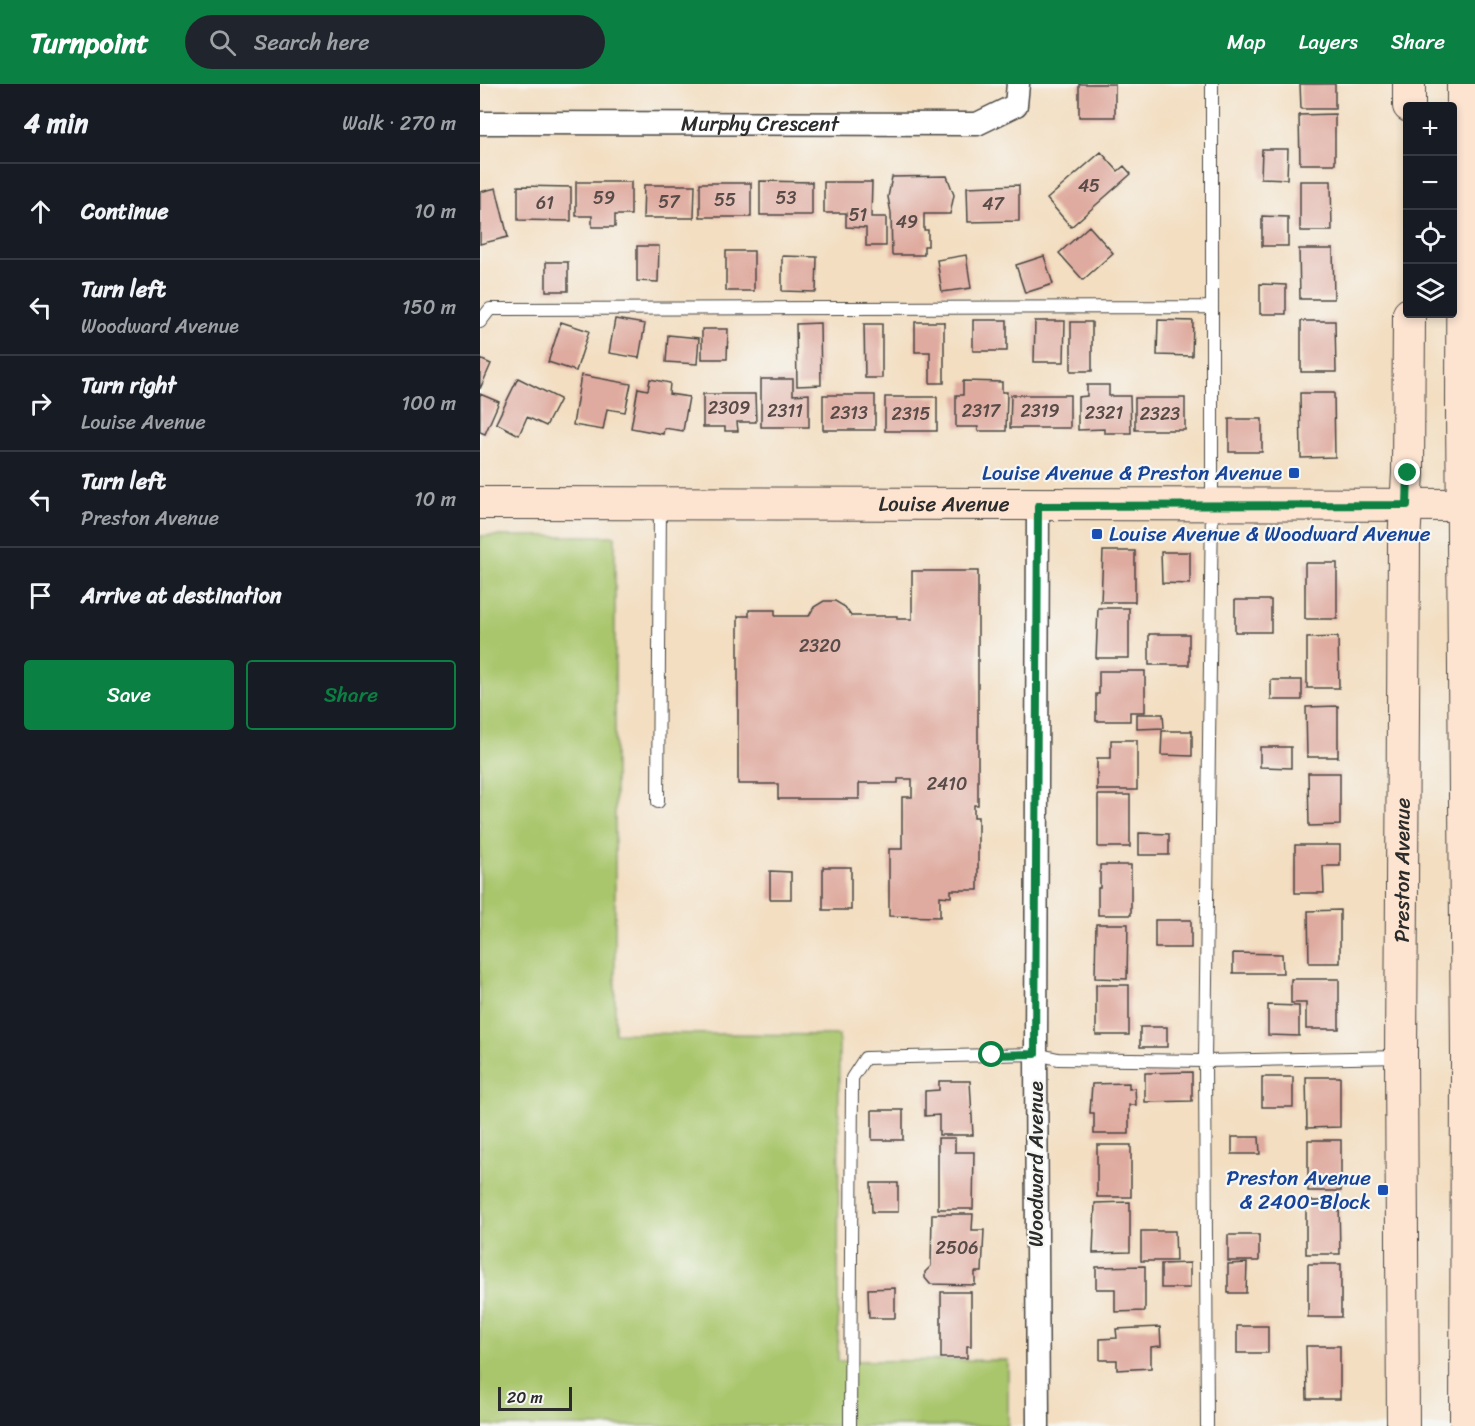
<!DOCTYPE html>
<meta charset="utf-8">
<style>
:root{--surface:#171b24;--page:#20242c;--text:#f1f3f6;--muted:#9ea1a6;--line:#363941;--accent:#0b8043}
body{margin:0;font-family:Sriracha,sans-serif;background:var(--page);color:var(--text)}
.controls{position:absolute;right:18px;top:18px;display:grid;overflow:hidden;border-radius:6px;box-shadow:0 3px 9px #0003}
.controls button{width:54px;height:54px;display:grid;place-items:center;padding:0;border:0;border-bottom:2px solid var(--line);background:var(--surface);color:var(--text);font:30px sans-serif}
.scale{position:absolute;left:18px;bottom:15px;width:74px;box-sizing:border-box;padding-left:6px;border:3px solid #2b2b2b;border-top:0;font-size:16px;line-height:21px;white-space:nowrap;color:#2b2b2b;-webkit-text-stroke:4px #f6f6f2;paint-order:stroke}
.stop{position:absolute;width:18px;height:18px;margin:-14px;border:4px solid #0b8043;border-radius:50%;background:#fff}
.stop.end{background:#0b8043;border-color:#fff;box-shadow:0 2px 6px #0008}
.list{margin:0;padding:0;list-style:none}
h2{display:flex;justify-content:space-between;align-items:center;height:78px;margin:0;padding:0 24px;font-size:26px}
h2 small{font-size:20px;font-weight:400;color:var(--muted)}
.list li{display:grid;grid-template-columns:39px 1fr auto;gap:18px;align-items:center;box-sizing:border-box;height:96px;padding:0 24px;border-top:2px solid var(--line)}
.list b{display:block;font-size:22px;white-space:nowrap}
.list p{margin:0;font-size:20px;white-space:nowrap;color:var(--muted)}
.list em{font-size:20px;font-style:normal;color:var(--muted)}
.actions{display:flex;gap:12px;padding:18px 24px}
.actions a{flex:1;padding:14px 0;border:2px solid var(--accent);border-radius:6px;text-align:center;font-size:21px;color:var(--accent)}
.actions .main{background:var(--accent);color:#fff}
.icon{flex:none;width:33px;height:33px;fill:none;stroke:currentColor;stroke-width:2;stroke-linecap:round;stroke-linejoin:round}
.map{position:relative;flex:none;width:995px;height:1342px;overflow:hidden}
header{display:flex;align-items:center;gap:36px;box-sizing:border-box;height:84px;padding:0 30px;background:var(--accent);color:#fff}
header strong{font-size:28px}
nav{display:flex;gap:33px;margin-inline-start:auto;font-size:21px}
.search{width:420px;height:54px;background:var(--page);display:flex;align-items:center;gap:15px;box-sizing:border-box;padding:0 21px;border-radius:33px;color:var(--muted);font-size:22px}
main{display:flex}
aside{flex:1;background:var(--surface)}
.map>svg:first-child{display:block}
.green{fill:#a9c66c;stroke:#6a784c;stroke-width:1.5}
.building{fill:#dfaa9f}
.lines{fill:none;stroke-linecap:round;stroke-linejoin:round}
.lane-casing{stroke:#494642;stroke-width:14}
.street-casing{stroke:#494642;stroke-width:25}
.secondary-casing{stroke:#494642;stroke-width:34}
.lane{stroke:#fff;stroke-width:12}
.street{stroke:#fff;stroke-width:22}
.secondary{stroke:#fde4d1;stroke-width:32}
.route{stroke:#0b8043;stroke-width:8}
.transit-dot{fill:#1a4fb4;stroke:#f6f6f2;stroke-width:2}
.labels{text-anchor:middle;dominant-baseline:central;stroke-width:4.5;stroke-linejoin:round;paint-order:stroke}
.number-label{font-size:18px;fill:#584b48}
.street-label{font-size:21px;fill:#2b2b2b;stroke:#f6f6f2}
.transit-label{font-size:21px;fill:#164399;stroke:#f6f6f2;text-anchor:end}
</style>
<header>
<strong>Turnpoint</strong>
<div class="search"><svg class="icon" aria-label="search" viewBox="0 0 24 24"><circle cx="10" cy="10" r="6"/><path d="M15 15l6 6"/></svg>Search here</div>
<nav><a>Map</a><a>Layers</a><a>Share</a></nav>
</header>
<main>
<aside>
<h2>4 min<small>Walk · 270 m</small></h2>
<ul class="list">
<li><svg class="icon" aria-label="ahead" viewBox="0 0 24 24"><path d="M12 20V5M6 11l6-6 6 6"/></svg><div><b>Continue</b></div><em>10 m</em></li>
<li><svg class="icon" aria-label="left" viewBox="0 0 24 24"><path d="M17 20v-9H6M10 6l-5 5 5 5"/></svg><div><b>Turn left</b><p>Woodward Avenue</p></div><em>150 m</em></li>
<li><svg class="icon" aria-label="right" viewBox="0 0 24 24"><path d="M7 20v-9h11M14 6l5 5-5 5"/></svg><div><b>Turn right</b><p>Louise Avenue</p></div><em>100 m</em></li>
<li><svg class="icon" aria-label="left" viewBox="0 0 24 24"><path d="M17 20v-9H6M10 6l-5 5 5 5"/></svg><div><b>Turn left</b><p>Preston Avenue</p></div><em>10 m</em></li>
<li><svg class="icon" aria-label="arrive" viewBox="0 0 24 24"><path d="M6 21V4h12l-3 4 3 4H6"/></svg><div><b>Arrive at destination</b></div></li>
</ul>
<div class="actions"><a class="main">Save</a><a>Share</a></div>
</aside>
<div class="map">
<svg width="995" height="1342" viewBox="0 0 995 1342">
<rect width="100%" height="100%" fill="#f6f6f2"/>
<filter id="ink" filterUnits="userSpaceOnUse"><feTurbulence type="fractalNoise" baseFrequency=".0167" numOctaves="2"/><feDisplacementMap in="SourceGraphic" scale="12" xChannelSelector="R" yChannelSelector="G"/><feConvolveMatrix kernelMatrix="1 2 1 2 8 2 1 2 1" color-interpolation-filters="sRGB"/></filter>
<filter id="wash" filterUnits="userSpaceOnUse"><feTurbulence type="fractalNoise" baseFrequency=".008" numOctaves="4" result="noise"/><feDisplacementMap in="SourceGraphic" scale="24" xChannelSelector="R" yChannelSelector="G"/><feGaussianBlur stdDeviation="1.35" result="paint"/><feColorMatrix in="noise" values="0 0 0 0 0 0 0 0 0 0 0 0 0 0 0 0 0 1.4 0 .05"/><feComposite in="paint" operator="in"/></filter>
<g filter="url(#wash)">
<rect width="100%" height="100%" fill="#f3dec1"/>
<path class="green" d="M0,452H135V949L359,951L358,1277L528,1276V1342H0Z"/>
<g id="blocks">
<path class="building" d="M599,0H635V33H599Z
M820,0H855V25H821Z
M855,30V80H820L819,31Z
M782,65H808L807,95L781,94Z
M621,68L638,87L644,82L651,90L591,143L567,115Z
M467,92L474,111L470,130H444V146H448V162H444V171H412L411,129L408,113L412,93Z
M280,97L332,98V131H280Z
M820,97H851L852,147H820Z
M96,98H151V131H135V143H112V132H96Z
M344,98H392L391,133H406V162H386V144L366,143V129H344Z
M220,99H271V133H220Z
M164,101H215L214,134H163Z
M539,101V137L488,138L487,103Z
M38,102L91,103V137L38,136Z
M16,104L28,153L0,160V108Z
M782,132L808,133V162H782Z
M609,142L633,169L603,196L579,169Z
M157,162H179L178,198L157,197Z
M819,165H853L854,215H820Z
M246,167H274V207H246Z
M486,171L491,204L462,208L457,176Z
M302,172L337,173L336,208L302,207Z
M564,172L573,200L545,209L536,181Z
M66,178H88V207H66Z
M780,200L806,201V230H780Z
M135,235L165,240L159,274L129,269Z
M493,236H527V267H493Z
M678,236L713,237L712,272L677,271Z
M555,237H585L584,278H554Z
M821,237H855L856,288H821Z
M81,238L109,247L96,287L68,278Z
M435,238H464V299H450V268H435Z
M591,238H612V287H591Z
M340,239L341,301L317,302L316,240Z
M384,240H402V294H385Z
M222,245H248L247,275H222Z
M188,251L219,254L217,280L186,278Z
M0,275L11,280L0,305Z
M101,291L151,300L145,328L127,325L123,346L93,341Z
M38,294L80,315L66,342L47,333L39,351L16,339Z
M170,295L190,299L189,310L209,313L203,347L184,344L183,350L151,344L158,304L168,306Z
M281,295H313V311L329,310V343H281Z
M483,297L522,298V308H527L526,347H498V343H476V311H483Z
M607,301H629V312H650L651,349H624V345L598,346V313L607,312Z
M820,309H854L855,373L821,374Z
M0,310L19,318L5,350L0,348Z
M223,310H275L276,338H257L258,347H245V343H223Z
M343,311H395V346H343Z
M531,311H590V344H530Z
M405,313H457V347H405Z
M655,314H705V346H655Z
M749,335H782V368H749Z
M623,467H655V518H621Z
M681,468H710V500L682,499Z
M825,479H857V535H825Z
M432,487H498V721H494V733H498V806H471V813L460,812V833L409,832V765H422V713H432V695H418V699H379V715H298V700H258V532H269V526H295V532H329L334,523L344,517H355L365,523L371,532H417V535H432Z
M755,516H791V548H755Z
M618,524H649V574H616Z
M669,550H709V581H669Z
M858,553L859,604H827V554Z
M619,587H665V628H650V637H616V610H619Z
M791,596H822V616H791Z
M858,622V673H827L826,623Z
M657,630H683L684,644L657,645Z
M682,647H712V672L681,671Z
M631,656H657V706H617V674H631Z
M780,663H811V684L780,683Z
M828,689H860V741L829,742Z
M618,711H650V763H618Z
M659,749L689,750V771H659Z
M815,761H860V782H843L844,809H815Z
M620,781H651V831H618V804H620Z
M343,783H371V826H343Z
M290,787L311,788V815H290Z
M860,826V879H829L828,827Z
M675,836H711V864H675Z
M616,840H648L647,895L615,894Z
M753,869L802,870L803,889H753Z
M811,895H859V945H826V919H811Z
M616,901H649V951H616Z
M788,921L819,922V952L788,951Z
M660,943H687V963H660Z
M712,988V1017L665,1018V989Z
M782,993H813V1023H782Z
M826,993H860V1043L827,1044Z
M459,997H490L493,1051H459V1031L445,1032V1007L459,1006Z
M649,999V1005L655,1004L656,1021H649V1050H614V1029H610L612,1000Z
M392,1026H423V1056H392Z
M752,1053H779L780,1070H752Z
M458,1054H475V1068H494L493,1125H458Z
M828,1056H861V1107H828Z
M617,1061H651V1113H617Z
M391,1099H418V1128H392Z
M826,1117H859L860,1170H826Z
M650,1118V1168L613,1169L615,1119Z
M452,1130H493L492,1146H504L502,1188H495V1201L450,1200L445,1194V1188L451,1182Z
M661,1147H695L696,1177H661Z
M748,1151H779V1177H748Z
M710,1179V1204H681V1180Z
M767,1179L766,1209H748V1180Z
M828,1180H861V1233H828Z
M665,1182V1227L635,1228V1205H616V1183Z
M415,1204V1234H389L388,1205Z
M461,1208H491V1262H487V1274H461Z
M757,1242H788V1269H757Z
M680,1243L681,1262L671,1263V1284L637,1286V1276H620V1255L637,1254L636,1245Z
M826,1262H860V1315H827Z"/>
</g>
</g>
<g filter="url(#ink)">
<use href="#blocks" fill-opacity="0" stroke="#494642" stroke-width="1.5"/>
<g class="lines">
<g class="lane-casing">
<path id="lane" d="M0,238L10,225L732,223
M178,718L180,420
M370,1342L372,994L385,974L556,970L578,975L725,977L921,973
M727,1342L725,977L732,421V0"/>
</g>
<g class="street-casing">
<g id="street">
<path id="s1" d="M0,39L497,40L536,21L538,0"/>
<path d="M558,1342L556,970L558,422"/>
</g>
</g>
<g class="secondary-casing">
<g id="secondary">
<path d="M983,0L982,325L987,974L986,1342"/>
<path d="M929,22V0"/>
<path id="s2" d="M0,419L995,421"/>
<path id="s3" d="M923,1342L921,973L924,458L928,389L929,230"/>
</g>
</g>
<use href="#lane" class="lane"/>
<use href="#street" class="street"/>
<use href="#secondary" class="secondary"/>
</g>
</g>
<g class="lines" filter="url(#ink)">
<path class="route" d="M512,971L555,970L558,422L927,421L928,389"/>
</g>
<g class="transit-dot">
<rect x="808" y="383" width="12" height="12" rx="3"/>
<rect x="611" y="444" width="12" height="12" rx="3"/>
<rect x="897" y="1100" width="12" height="12" rx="3"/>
</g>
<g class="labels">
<g class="number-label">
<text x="609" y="102">45</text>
<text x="124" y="114">59</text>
<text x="306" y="114">53</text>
<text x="245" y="116">55</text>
<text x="189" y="118">57</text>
<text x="65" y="119">61</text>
<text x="513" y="120">47</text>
<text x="378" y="131">51</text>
<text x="427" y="138">49</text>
<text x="249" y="324">2309</text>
<text x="305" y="327">2311</text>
<text x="501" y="327">2317</text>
<text x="560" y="327">2319</text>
<text x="369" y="329">2313</text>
<text x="624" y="329">2321</text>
<text x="431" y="330">2315</text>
<text x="680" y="330">2323</text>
<text x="340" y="562">2320</text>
<text x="467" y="700">2410</text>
<text x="477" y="1164">2506</text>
</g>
<g class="street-label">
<text stroke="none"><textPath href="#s1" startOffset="280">Murphy Crescent</textPath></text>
<text stroke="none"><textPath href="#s2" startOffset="464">Louise Avenue</textPath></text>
<text stroke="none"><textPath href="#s3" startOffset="556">Preston Avenue</textPath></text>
<text transform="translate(556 1080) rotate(-90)">Woodward Avenue</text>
</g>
<g class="transit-label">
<text x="802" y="389">Louise Avenue &amp; Preston Avenue</text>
<text x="629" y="450" text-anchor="start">Louise Avenue &amp; Woodward Avenue</text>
<text x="891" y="1094">Preston Avenue<tspan x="891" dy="24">&amp; 2400-Block</tspan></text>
</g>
</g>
</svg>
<div class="controls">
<button>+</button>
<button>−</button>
<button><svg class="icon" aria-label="locate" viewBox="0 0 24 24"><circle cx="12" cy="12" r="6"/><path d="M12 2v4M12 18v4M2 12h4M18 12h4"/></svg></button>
<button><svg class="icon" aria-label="layers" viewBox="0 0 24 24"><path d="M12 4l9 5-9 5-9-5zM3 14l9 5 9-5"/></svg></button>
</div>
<div class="scale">20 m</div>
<div class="stop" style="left:512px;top:971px"></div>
<div class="stop end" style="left:928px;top:389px"></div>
</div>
</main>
